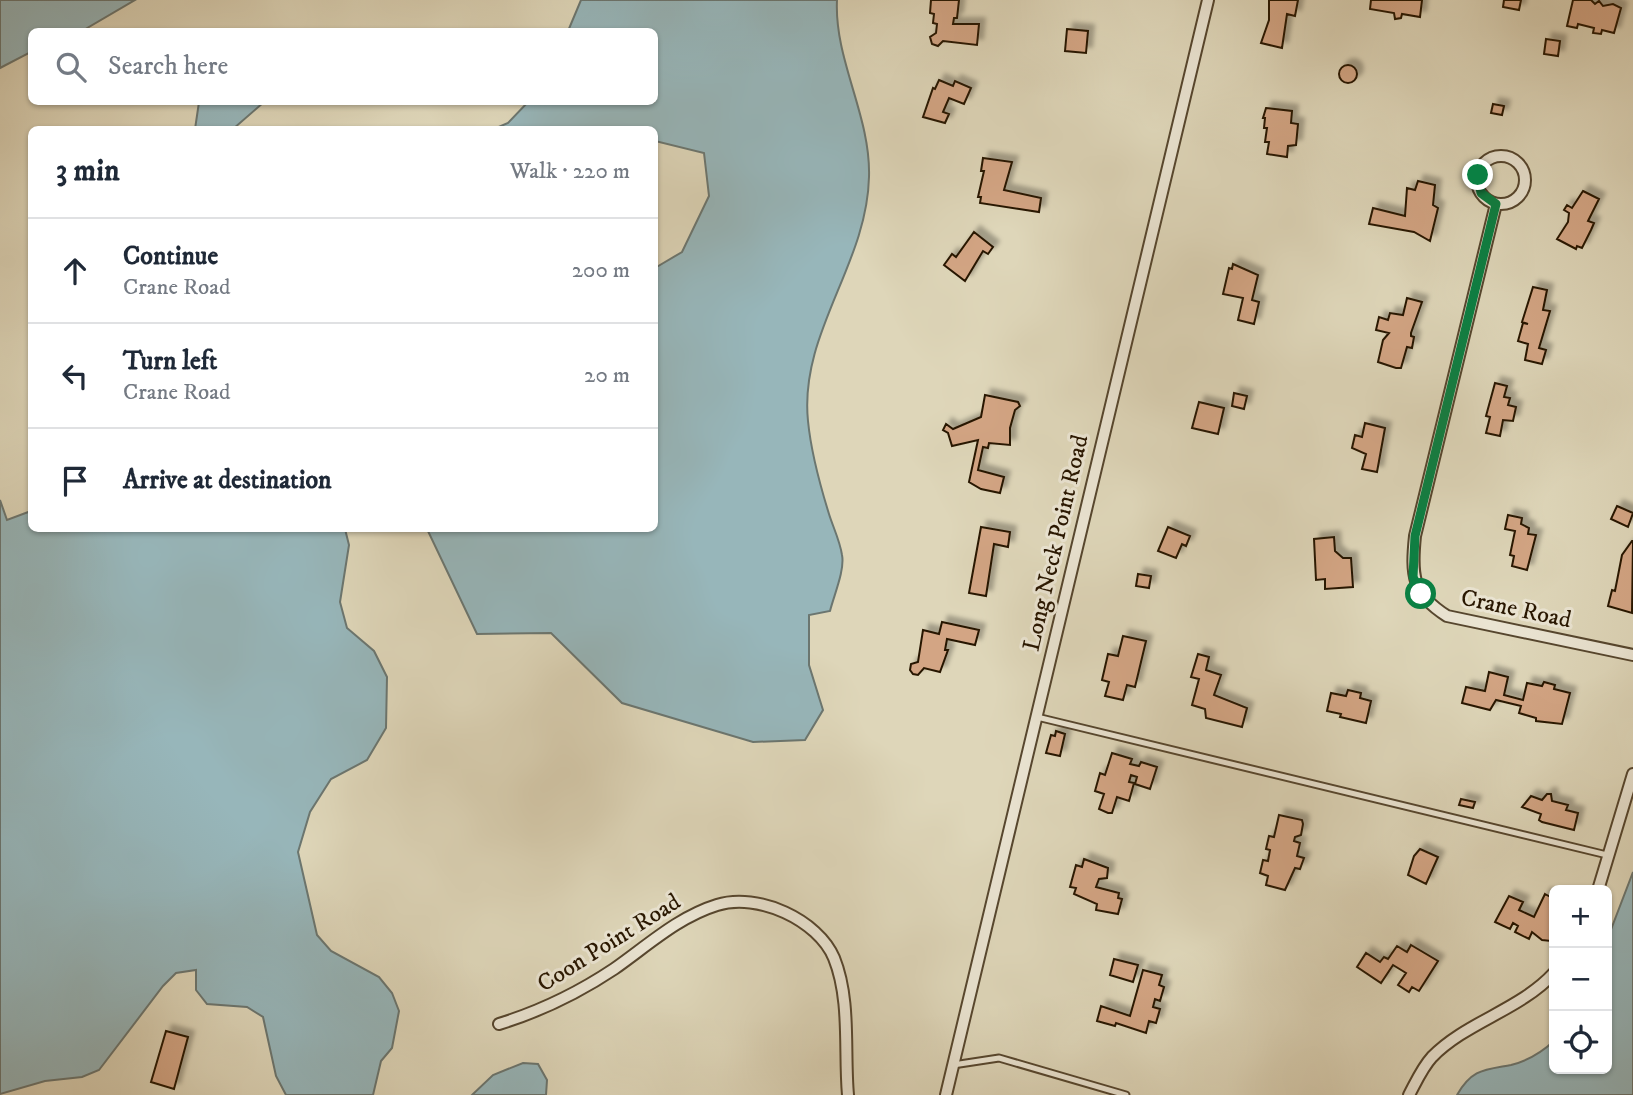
<!DOCTYPE html>
<meta charset="utf-8">
<style>
:root{--surface:#fff;--page:#f2f2f3;--text:#1f2937;--muted:#747a83;--line:#e0e1e3}
body{margin:0;font-family:"IM FELL DW Pica",serif;background:var(--page);color:var(--text)}
.controls{position:absolute;right:21px;bottom:21px;display:grid;overflow:hidden;border-radius:10px;box-shadow:0 2px 5px #0004}
.controls button{width:63px;height:63px;display:grid;place-items:center;padding:0;border:0;border-bottom:2px solid var(--line);background:var(--surface);color:var(--text);font:35px sans-serif}
.stop{position:absolute;width:21px;height:21px;margin:-16px;border:5px solid #0b8043;border-radius:50%;background:#fff}
.stop.end{background:#0b8043;border-color:#fff;box-shadow:0 2px 7px #0008}
.list{margin:0;padding:0;list-style:none}
h2{display:flex;justify-content:space-between;align-items:center;height:91px;margin:0;padding:0 28px;font-size:30px}
h2 small{font-size:23px;font-weight:400;color:var(--muted)}
.list li{display:grid;grid-template-columns:46px 1fr auto;gap:21px;align-items:center;box-sizing:border-box;height:105px;padding:0 28px;border-top:2px solid var(--line)}
.list b{display:block;font-size:26px;white-space:nowrap}
.list p{margin:0;font-size:23px;white-space:nowrap;color:var(--muted)}
.list em{font-size:23px;font-style:normal;color:var(--muted)}
.icon{flex:none;width:38px;height:38px;fill:none;stroke:currentColor;stroke-width:2;stroke-linecap:round;stroke-linejoin:round}
.map{position:relative;flex:none;width:1633px;height:1095px;overflow:hidden}
.search{position:absolute;background:var(--surface);box-shadow:0 2px 5px #0004;left:28px;top:28px;width:630px;height:77px;display:flex;align-items:center;gap:18px;box-sizing:border-box;padding:0 24px;border-radius:10px;color:var(--muted);font-size:26px}
.panel{position:absolute;background:var(--surface);box-shadow:0 2px 5px #0004;left:28px;top:126px;width:630px;height:406px;border-radius:10px}
.map>svg:first-child{display:block}
.water{fill:#97b6ba;stroke:#6b7670;stroke-width:2}
.building{fill:#d3a584;stroke:#281600;stroke-width:2;filter:url(#shadow)}
.lines{fill:none;stroke-linecap:round;stroke-linejoin:round}
.service-casing{stroke:#56462e;stroke-width:9}
.minor-casing{stroke:#56462e;stroke-width:14}
.service{stroke:#eae4d2;stroke-width:5}
.minor{stroke:#eae4d2;stroke-width:10}
.route{stroke:#0b8043;stroke-width:9}
.labels{text-anchor:middle;dominant-baseline:central;stroke-width:6;stroke-linejoin:round;paint-order:stroke}
.street-label{font-size:24px;fill:#281600;stroke:#eae4d2}
</style>
<div class="map">
<svg width="1633" height="1095" viewBox="0 0 1633 1095">
<defs>
<filter id="shadow"><feDropShadow dx="6" dy="-6" stdDeviation="2" flood-color="#0004"/></filter>
</defs>
<rect width="100%" height="100%" fill="#ded6b9"/>
<filter id="stains"><feTurbulence type="fractalNoise" baseFrequency=".00286" numOctaves="4"/><feColorMatrix values="0 0 0 0 .2 0 0 0 0 .09 0 0 0 0 .02 0 0 0 .5 -.17"/></filter>
<radialGradient id="worn" r=".72"><stop offset=".6" stop-color="#630" stop-opacity="0"/><stop offset="1" stop-color="#630" stop-opacity=".3"/></radialGradient>
<path class="water" d="M0,0H135L82,31L32,32L31,52L0,68Z
M581,0H837C834,60 871,116 869,177C867,265 799,333 808,421C811,452 820,485 829,514C833,527 840,541 842,555C845,570 834,595 830,611L809,615V665L823,710L805,740L753,742L622,703L551,633L477,634L427,529L654,528L655,268L682,252L709,196L704,153L655,141L654,130L494,129L508,123L528,102H654V32L568,31Z
M199,102H264L233,129H195Z
M0,500L7,520L31,511L32,528L345,529L349,545L340,602L347,628L374,651L387,677L386,728L367,760L331,779L310,812L298,852L317,935L331,951L379,977L392,993L399,1011L392,1048L381,1061L373,1095H286L276,1076L263,1017L247,1007L207,1004L196,990V970L176,973L163,986L99,1070L82,1077L45,1081L0,1094Z
M1633,872V1095H1457C1472,1069 1484,1070 1511,1065C1527,1061 1542,1052 1554,1041V1069H1607V940Z
M523,1063L538,1064L547,1080L546,1095H472L493,1075Z"/>
<path class="building" d="M931,0H959L957,18H954L953,24H979L977,45L943,41L938,46L932,44L930,37L936,33L937,24L933,23L934,14L930,13Z
M1269,0H1298L1295,16L1287,14L1282,48L1261,43L1269,20Z
M1371,0H1422L1420,17L1402,14L1401,18L1395,19L1394,13L1370,9Z
M1504,0H1521L1519,10L1503,7Z
M1573,0H1591L1595,4L1599,1L1603,6L1613,4L1621,8L1614,33L1602,30L1601,34L1593,33L1594,28L1578,24L1577,28L1567,26Z
M1067,29L1088,31L1086,53L1065,51Z
M1546,39L1560,41L1558,56L1544,54Z
M1339 74a9 9 0 1 1 18 0a9 9 0 1 1-18 0Z
M939,80L953,86L955,81L971,88L964,104L949,98L943,112L949,114L945,123L923,117L933,88L935,89Z
M1493,104L1504,106L1502,115L1491,113Z
M1266,108L1292,111L1291,123L1298,124L1296,145L1288,146L1287,157L1267,154L1269,142H1265L1267,128H1264L1265,118H1263Z
M983,158L1012,162L1004,190L1041,198L1039,212L980,203L981,197H978L984,171H981Z
M1418,181L1435,185L1433,205L1438,208L1430,241L1414,232L1369,224L1373,208L1405,216L1407,188L1415,190Z
M1583,191L1599,199L1588,221L1594,223L1591,230L1582,248L1577,246L1576,249L1557,239L1568,222L1569,213L1564,210L1567,205L1572,208Z
M974,232L993,247L988,254L983,251L965,281L944,265L952,254L956,257Z
M1233,264L1258,275L1252,300L1259,302L1254,324L1238,320L1243,298L1223,294L1229,268L1232,269Z
M1533,287L1547,290L1543,310L1550,311L1539,348L1546,350L1542,364L1525,360L1528,344L1518,341L1523,323L1528,324L1522,322Z
M1407,298L1422,302L1411,333V336L1414,337L1412,348L1407,347L1401,368H1396L1378,362L1383,340L1389,333L1376,330L1379,317L1388,320L1390,313L1403,315Z
M1495,383L1507,386L1504,397L1510,398L1508,405L1516,407L1513,421L1503,420L1500,436L1486,433L1490,417L1486,416Z
M1234,393L1247,396L1244,409L1232,406Z
M985,395L1018,402L1020,406L1015,410L1010,428V445L989,443L988,448L983,447L978,470L1004,477L1000,493L981,489L969,482L978,440L952,446L948,433L943,430L946,424L953,429L981,417Z
M1199,402L1224,408L1218,434L1192,428Z
M1365,423L1385,428L1377,472L1362,469L1366,454L1352,448L1355,435L1362,437Z
M1617,506L1633,513L1628,527L1611,519Z
M1508,515L1522,518L1521,524L1529,528L1528,534L1536,535L1527,570L1512,566L1514,556L1510,555L1515,531L1505,529Z
M981,527L1010,532L1008,547L994,544L986,596L969,593Z
M1168,527L1190,536L1186,546L1182,544L1176,558L1158,551Z
M1334,537L1335,551L1343,558H1351L1353,587L1325,589V579L1316,580L1314,539Z
M1632,541H1633L1632,613L1608,606L1612,590L1615,591L1622,555Z
M1138,574L1151,576L1149,588L1136,586Z
M942,622L979,630L975,645L947,639L945,650H948L940,672L924,668L918,675L913,674L910,670L911,664L918,662L923,630L939,634Z
M1123,636L1146,641L1135,687L1127,685L1123,700L1105,696L1109,682L1102,680L1108,654L1118,656Z
M1198,654L1209,657L1206,670L1221,675L1214,695L1247,708L1242,727L1206,718L1205,709L1192,705L1199,679L1191,677Z
M1489,672L1508,677L1504,695L1523,700L1527,683L1542,686L1544,682L1555,685L1554,689L1570,693L1562,724L1536,721V718L1519,713L1521,706L1496,700L1490,710L1462,703L1466,687L1485,691Z
M1348,690L1361,693L1360,698L1371,701L1366,723L1340,717L1341,714L1327,711L1331,693L1346,696Z
M1056,731L1065,734L1060,756L1046,753L1051,735L1055,736Z
M1112,753L1132,759L1130,764L1139,766L1141,762L1157,767L1150,789L1135,784L1137,777L1131,775L1129,782L1134,783L1129,801L1117,797L1112,813H1108L1099,809L1104,794L1095,791L1100,773L1105,775Z
M1547,794H1551L1552,801L1568,805L1566,810L1578,813L1574,830L1542,822L1539,820L1541,814L1522,807L1531,796L1542,800Z
M1461,799L1475,802L1473,808L1459,805Z
M1279,815L1302,820L1303,824L1301,835L1295,837L1294,841L1300,843L1297,856L1304,858L1300,869L1295,868L1285,890L1266,885L1268,876L1260,873L1263,860L1268,861L1270,850L1266,849L1269,836L1274,837Z
M1420,849L1438,857L1426,884L1408,875L1414,856Z
M1084,859L1108,868L1107,878L1099,879L1096,887L1119,893L1118,898L1122,899L1118,914L1096,910L1097,904L1074,894L1076,888L1070,887L1076,865L1082,867Z
M1545,894L1554,899L1551,913L1554,915V934L1551,941L1542,940L1532,932L1529,939L1515,932L1518,926L1513,923L1510,929L1495,922L1509,896L1523,902L1519,910L1534,917Z
M1411,945L1438,961L1419,991L1412,987L1409,992L1398,985L1406,973L1393,965L1381,983L1357,967L1366,953L1380,962L1384,957L1388,959L1397,946L1407,952Z
M1114,959L1138,965L1133,982L1110,975Z
M1143,970L1162,975L1159,985L1164,987L1160,1001L1155,999L1153,1007L1160,1009L1156,1023L1149,1021L1146,1033L1116,1023L1115,1026L1097,1021L1101,1006L1130,1016Z
M166,1031L188,1037L174,1089L151,1082Z"/>
<g class="lines">
<g class="service-casing">
<path id="service" d="M1037,717L1607,855
M953,1065L999,1058L1126,1095"/>
</g>
<g class="minor-casing">
<path id="minor" d="M1477 180a24 24 0 1 1 48 0a24 24 0 1 1-48 0Z
M1496,204L1415,536C1411,575 1412,594 1447,616L1633,655
M1598,890L1633,774
M499,1024C541,1011 578,993 614,969C647,946 678,917 717,905C758,892 818,920 834,958C851,1000 844,1051 848,1095
M946,1095L1208,0
M1409,1095C1416,1082 1422,1068 1432,1057C1466,1022 1520,1010 1554,973"/>
</g>
<use href="#service" class="service"/>
<use href="#minor" class="minor"/>
</g>
<g class="lines">
<path class="route" d="M1421,594L1413,577L1415,536L1496,204L1481,193L1478,175"/>
</g>
<g class="labels">
<g class="street-label">
<text transform="translate(1056 543) rotate(-77)">Long Neck Point Road</text>
<text transform="translate(1516 609) rotate(12)">Crane Road</text>
<text transform="translate(609 943) rotate(-32)">Coon Point Road</text>
</g>
</g>
<rect width="100%" height="100%" filter="url(#stains)"/>
<rect width="100%" height="100%" fill="url(#worn)"/>
</svg>
<div class="controls">
<button>+</button>
<button>−</button>
<button><svg class="icon" aria-label="locate" viewBox="0 0 24 24"><circle cx="12" cy="12" r="6"/><path d="M12 2v4M12 18v4M2 12h4M18 12h4"/></svg></button>
</div>
<div class="stop" style="left:1421px;top:594px"></div>
<div class="stop end" style="left:1478px;top:175px"></div>
<div class="search"><svg class="icon" aria-label="search" viewBox="0 0 24 24"><circle cx="10" cy="10" r="6"/><path d="M15 15l6 6"/></svg>Search here</div>
<section class="panel">
<h2>3 min<small>Walk · 220 m</small></h2>
<ul class="list">
<li><svg class="icon" aria-label="ahead" viewBox="0 0 24 24"><path d="M12 20V5M6 11l6-6 6 6"/></svg><div><b>Continue</b><p>Crane Road</p></div><em>200 m</em></li>
<li><svg class="icon" aria-label="left" viewBox="0 0 24 24"><path d="M17 20v-9H6M10 6l-5 5 5 5"/></svg><div><b>Turn left</b><p>Crane Road</p></div><em>20 m</em></li>
<li><svg class="icon" aria-label="arrive" viewBox="0 0 24 24"><path d="M6 21V4h12l-3 4 3 4H6"/></svg><div><b>Arrive at destination</b></div></li>
</ul>
</section>
</div>
